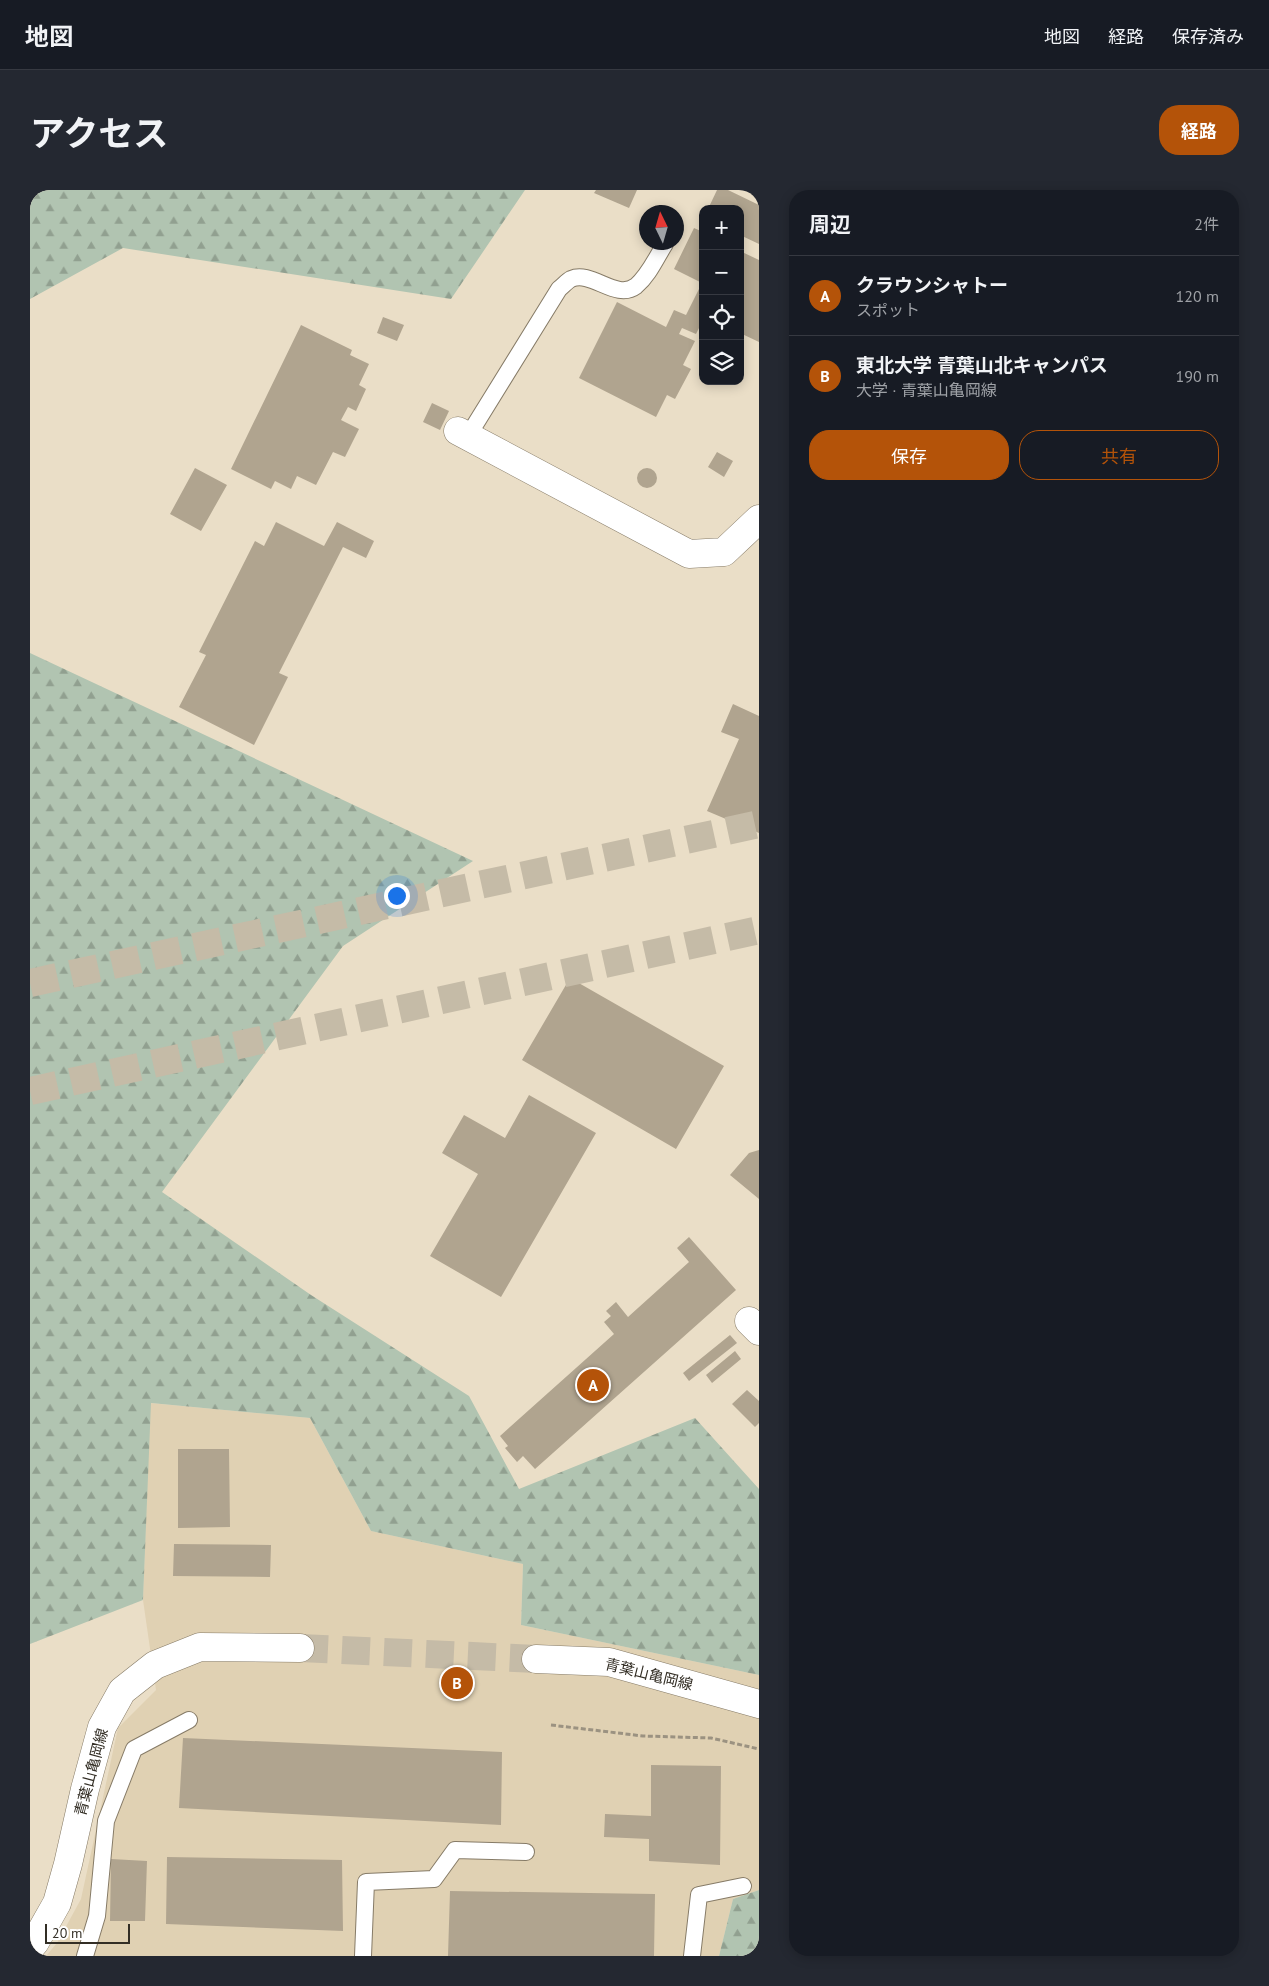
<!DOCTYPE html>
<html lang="ja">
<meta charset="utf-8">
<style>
:root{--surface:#171b24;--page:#242831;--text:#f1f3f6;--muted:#9ea1a6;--line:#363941;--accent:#b45309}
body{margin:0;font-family:"PT Sans","Noto Sans JP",sans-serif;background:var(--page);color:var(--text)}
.controls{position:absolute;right:15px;top:15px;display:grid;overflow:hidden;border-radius:10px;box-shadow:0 2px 12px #0003}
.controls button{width:45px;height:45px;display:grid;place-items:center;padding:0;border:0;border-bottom:1px solid var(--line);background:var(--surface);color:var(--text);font:25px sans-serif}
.compass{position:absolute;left:609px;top:15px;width:45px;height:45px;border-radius:50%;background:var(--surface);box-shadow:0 2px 12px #0003;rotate:355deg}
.scale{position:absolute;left:15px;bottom:12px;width:85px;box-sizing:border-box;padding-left:5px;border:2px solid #332e25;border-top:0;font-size:14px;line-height:18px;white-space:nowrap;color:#332e25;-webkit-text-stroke:4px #fff;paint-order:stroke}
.you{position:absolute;left:366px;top:705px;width:18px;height:18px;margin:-12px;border:4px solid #fff;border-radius:50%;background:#1a73e8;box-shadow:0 0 0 8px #1a73e833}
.badge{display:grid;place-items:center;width:32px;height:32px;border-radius:50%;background:var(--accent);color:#fff;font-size:16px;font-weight:700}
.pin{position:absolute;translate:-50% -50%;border:2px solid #fff;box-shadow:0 1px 5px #0006}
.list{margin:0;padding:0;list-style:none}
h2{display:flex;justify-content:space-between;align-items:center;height:65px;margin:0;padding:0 20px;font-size:21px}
h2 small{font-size:16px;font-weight:400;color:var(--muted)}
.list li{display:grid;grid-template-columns:32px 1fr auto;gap:15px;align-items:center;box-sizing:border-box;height:80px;padding:0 20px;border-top:1px solid var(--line)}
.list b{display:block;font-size:19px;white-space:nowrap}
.list p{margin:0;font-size:16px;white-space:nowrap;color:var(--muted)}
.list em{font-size:16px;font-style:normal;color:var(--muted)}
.actions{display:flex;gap:10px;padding:15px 20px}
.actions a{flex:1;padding:11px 0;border:1px solid var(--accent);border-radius:20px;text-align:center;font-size:18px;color:var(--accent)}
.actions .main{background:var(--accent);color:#fff}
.icon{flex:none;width:28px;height:28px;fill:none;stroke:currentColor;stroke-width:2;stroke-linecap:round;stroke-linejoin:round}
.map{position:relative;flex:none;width:729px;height:1766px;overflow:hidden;border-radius:20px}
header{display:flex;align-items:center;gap:30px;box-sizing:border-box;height:70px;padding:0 25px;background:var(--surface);border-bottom:1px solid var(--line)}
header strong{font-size:24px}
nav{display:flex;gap:28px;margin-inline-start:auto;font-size:18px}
.intro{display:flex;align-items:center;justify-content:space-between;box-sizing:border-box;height:120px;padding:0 30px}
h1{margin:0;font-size:35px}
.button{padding:12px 22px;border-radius:20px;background:var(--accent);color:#fff;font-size:18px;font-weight:700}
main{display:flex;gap:30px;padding:0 30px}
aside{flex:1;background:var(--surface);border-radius:20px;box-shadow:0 2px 12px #0003}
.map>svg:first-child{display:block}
.built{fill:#e0d1b3}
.forest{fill:url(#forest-firs)}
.building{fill:#b0a48f}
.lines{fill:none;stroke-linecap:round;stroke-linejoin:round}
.tertiary-tunnel{stroke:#c5bba7;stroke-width:28;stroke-dasharray:28 14;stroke-linecap:butt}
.motorway-tunnel{stroke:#c5bba7;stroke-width:28;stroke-dasharray:28 14;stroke-linecap:butt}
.service-casing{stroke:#867b67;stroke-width:18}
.minor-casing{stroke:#867b67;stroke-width:29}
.tertiary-casing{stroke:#867b67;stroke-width:29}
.path{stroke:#9b9281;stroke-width:3;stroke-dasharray:5 2.5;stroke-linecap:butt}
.service{stroke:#fff;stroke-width:16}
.minor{stroke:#fff;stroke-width:28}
.tertiary{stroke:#fff;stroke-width:28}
.labels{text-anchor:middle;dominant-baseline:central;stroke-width:5;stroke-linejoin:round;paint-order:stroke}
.street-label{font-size:15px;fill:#332e25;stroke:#fff}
</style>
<header>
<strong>地図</strong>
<nav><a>地図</a><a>経路</a><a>保存済み</a></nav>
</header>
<div class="intro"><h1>アクセス</h1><a class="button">経路</a></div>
<main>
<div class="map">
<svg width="729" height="1766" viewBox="0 0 729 1766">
<defs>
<pattern id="forest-firs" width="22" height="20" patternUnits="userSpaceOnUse" patternTransform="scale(1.25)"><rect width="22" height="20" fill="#b1c4b1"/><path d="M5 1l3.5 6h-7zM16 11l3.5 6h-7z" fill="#91a090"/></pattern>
</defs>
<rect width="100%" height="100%" fill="#eadec7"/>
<path class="built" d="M120,1213L280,1228L341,1341L493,1374L491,1435L729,1485V1700L703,1709L689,1766H16L27,1753L51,1709L88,1538L126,1500L113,1410Z"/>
<path class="forest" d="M0,0H495L421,109L93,58L0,109Z
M0,463L443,671L313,756L132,1002L281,1105L439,1206L489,1299L665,1228L729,1299V1485L491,1435L493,1374L341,1341L280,1228L121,1213L113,1410L0,1454Z
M729,1700V1766H689L703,1709Z"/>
<path class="building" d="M566,0H607L599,18L564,3Z
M687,0H698L729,15V54L710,45V19H678Z
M664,38L673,42V137L670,136L666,144L652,138L649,144L665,151L653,175L661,179L645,209L637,205L626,227L549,188L587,112L636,137L644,120L656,125L672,93L644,79Z
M710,61L729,70V152L710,143Z
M353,127L374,135L367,151L347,143Z
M271,135L322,160L320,165L339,174L329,195L336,199L326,221L318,217L311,230L329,239L315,267L303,262L286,295L267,286L261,299L245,291L241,299L201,279Z
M402,213L419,221L410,240L393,232Z
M687,262L703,271L694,287L678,277Z
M165,278L197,295L171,341L140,324Z
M607 288a10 10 0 1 1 20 0a10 10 0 1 1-20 0Z
M246,332L294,356L307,332L344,351L336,368L313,357L249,483L258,487L224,555L149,517L176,465L169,462L225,351L234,356Z
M703,514L729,526V643L677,621L709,549L691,542Z
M540,788L694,876L646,959L492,870Z
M499,905L566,943L471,1107L400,1066L448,984L412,963L434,925L475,948Z
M729,960V1009L700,985L719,963Z
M659,1047L706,1100L505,1279L493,1266L487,1272L475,1258L478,1256L470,1246L584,1144L574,1132L581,1126L576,1121L586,1112L598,1127L659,1072L647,1058Z
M700,1145L707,1153L659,1191L653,1183Z
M705,1161L711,1169L682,1193L676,1185Z
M717,1200L729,1211V1233L725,1237L702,1214Z
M148,1259H199L200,1337L148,1338Z
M144,1354L241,1355L240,1387L143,1386Z
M153,1548L472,1562L471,1635L149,1618Z
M621,1575L691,1576L690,1675L619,1671V1649L574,1647L575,1624L621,1626Z
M137,1667L312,1670L313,1741L136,1734Z
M81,1669L117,1671L115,1731H80Z
M420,1701L625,1704L624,1766H418Z"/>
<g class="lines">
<path class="tertiary-tunnel" d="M270,1458L506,1469"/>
<path class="motorway-tunnel" d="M0,793L729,634
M0,901L729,740"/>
<g class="service-casing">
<path id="service" d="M438,246L529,99C533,96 537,91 541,89C562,80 586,111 606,96C619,85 626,68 635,54
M55,1766L67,1726L76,1631L104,1559L159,1530
M333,1766L336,1692L404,1689L425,1660L496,1662
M662,1766L669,1705L713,1696"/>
</g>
<g class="minor-casing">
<path id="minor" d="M428,241L659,364L694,362L729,329
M719,1131L729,1141"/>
</g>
<g class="tertiary-casing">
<path id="tertiary" d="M506,1469L579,1472L729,1514
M0,1758L5,1752L27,1713L38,1674L55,1599L72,1537L92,1501L125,1475L170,1457L270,1458"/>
</g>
<path class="path" d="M521,1535L613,1546L681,1548L729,1559"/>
<use href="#service" class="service"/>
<use href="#minor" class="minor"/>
<use href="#tertiary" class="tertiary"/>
</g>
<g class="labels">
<g class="street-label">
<text transform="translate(619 1484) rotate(14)">青葉山亀岡線</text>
<text transform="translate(61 1582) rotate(-75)">青葉山亀岡線</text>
</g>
</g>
</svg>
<div class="controls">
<button>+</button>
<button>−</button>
<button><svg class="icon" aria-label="locate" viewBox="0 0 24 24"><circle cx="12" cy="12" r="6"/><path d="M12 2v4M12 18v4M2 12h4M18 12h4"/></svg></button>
<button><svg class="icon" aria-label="layers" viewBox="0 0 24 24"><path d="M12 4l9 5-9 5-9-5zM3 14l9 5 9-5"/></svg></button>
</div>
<svg class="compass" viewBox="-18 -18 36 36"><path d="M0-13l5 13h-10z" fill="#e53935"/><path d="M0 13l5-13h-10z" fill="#9ea1a6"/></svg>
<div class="scale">20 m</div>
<div class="you"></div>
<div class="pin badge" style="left:563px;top:1195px">A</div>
<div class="pin badge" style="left:427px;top:1493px">B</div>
</div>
<aside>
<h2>周辺<small>2件</small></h2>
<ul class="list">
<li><span class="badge">A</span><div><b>クラウンシャトー</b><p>スポット</p></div><em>120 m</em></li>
<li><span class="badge">B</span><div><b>東北大学 青葉山北キャンパス</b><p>大学 · 青葉山亀岡線</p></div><em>190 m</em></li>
</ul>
<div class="actions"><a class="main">保存</a><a>共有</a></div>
</aside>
</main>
